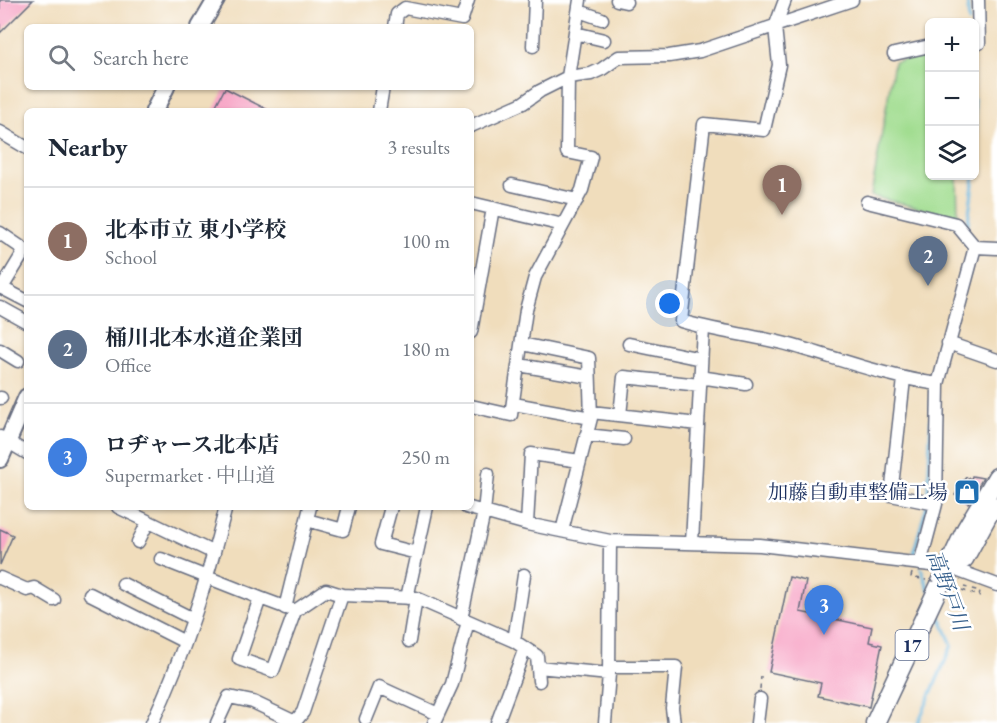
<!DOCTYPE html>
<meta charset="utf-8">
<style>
:root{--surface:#fff;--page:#f2f2f3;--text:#1f2937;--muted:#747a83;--line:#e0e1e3;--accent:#1f6fb2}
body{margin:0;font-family:"EB Garamond","Noto Serif JP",serif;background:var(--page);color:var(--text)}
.controls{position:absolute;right:18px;top:18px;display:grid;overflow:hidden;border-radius:9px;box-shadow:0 2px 4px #0004}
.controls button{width:54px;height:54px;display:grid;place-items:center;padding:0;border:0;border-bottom:2px solid var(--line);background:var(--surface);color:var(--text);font:30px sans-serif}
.you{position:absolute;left:670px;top:304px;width:21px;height:21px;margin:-15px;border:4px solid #fff;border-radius:50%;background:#1a73e8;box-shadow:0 0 0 9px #1a73e833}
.badge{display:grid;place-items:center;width:39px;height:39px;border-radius:50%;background:var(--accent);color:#fff;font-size:20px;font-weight:700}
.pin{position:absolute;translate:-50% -50px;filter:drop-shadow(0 2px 3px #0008)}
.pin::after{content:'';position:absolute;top:32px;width:21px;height:18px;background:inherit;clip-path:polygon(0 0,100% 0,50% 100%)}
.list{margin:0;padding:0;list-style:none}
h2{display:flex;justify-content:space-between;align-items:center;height:78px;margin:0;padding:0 24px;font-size:26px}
h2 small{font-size:20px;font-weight:400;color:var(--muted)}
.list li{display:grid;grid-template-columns:39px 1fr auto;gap:18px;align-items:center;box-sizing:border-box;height:108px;padding:0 24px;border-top:2px solid var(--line)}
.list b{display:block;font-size:22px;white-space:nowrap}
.list p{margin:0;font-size:20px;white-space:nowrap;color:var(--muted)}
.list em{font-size:20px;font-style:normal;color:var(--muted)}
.icon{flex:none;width:33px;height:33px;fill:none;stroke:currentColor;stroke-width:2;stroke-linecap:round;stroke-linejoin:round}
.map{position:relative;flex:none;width:997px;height:723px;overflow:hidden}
.search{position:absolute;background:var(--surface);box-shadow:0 2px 4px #0004;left:24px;top:24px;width:450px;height:66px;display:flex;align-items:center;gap:15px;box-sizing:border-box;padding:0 21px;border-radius:9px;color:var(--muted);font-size:22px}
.panel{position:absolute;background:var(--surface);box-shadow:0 2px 4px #0004;left:24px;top:108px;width:450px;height:402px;border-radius:9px}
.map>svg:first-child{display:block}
.green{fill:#a1dd90;stroke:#5e8677;stroke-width:1.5}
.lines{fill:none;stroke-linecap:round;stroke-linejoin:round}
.stream{stroke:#65b7e1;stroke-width:3}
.building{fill:#f7a3c4}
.minor-casing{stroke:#666c7f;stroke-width:15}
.major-casing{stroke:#666c7f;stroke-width:20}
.highway-casing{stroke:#666c7f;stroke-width:21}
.path{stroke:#666c7f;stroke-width:1.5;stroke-dasharray:4.5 4.5;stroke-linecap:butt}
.minor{stroke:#fff;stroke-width:12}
.major{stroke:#fff;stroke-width:16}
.highway{stroke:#fff;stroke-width:18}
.path-bridge{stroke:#666c7f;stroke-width:1.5;stroke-dasharray:4.5 4.5;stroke-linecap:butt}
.labels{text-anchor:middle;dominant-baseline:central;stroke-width:5;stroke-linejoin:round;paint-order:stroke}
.shield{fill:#fff;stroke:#5f6d8e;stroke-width:1.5}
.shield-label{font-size:18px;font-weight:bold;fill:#1b2f5e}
.poi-label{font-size:20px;fill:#1b2f5e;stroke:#fff;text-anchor:end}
.water-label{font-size:21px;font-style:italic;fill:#355f8c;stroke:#fff}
</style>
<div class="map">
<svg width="997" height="723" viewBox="0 0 997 723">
<rect width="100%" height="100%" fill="#fff"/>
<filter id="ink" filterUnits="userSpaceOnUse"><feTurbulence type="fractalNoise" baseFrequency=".0167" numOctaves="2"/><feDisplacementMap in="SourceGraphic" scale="12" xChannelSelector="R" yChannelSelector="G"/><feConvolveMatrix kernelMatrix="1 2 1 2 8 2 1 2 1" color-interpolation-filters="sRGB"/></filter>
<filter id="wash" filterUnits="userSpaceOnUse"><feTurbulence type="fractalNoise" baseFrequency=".008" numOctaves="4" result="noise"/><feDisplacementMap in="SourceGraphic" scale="24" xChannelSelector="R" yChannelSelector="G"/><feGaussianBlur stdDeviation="1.35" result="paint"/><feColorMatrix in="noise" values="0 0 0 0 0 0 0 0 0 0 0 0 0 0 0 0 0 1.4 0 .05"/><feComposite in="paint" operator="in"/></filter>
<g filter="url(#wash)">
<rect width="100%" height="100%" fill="#f0ddbc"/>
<path class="green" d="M929,54L930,176H957L958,218L871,196L894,62Z"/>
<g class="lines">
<path class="stream" d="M967,0L969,22
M974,100L977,151L974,170
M967,230L974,176
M932,379L939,355
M928,499L932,386
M917,557L914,551L927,505
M921,568L929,590
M918,723L952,645L937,610"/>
</g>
<g id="blocks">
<path class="building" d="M0,0H33L0,33Z
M225,88L270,111H213Z
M972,476L983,478L968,503L955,495L966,477L971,479Z
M0,529L13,535L0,565Z
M789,577L806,581L800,612L872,627L869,642L882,645L869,707L818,696L821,683L769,672Z"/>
</g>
</g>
<g filter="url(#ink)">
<use href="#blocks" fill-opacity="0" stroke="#666c7f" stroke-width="1.5"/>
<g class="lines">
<g class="minor-casing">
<path id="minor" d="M617,0L626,2
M785,0L775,27L779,65L764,130L704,124L681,321C717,332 754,335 790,345C840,359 887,377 938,384
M579,11L602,19
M395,27L397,14L405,8L462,19L468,0
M575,33L604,40
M974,44L979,43L978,0
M533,46L535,0
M894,54L930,46
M379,111L383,87
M471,126L523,103L540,91L568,77L591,74L602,69L619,57L669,56L700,51L852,0
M0,132L27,148
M512,185L577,200
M867,202L956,224L975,247L997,248
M471,203L563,225
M0,233L25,250L2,288
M0,287L27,301
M0,307L27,322
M471,332L493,208
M948,343L997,360
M522,344L589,358L591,418L562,531
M629,344L701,359
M0,350L18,361
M519,365L589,377
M700,377L746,384
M904,379L891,495L936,504
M0,398H1
M514,404L591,418
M471,406L511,415L526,310L535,277L582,190L591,157L567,152L568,77L580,0
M591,412L698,424
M620,415L624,377L700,385
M586,435L624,439
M0,437L27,453
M118,507L214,553
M391,507L381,544L417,553
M466,507L527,524L610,541L760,545L948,567L997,585
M307,520L343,530L349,507
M527,524L531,454L580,461
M138,542L148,522
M692,543L703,328
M161,559L260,598
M920,564L936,504L938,384L975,247
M0,578L27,590L34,588L54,600
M123,584L193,619
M90,594L185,642
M407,598L427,507
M285,608L310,507
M295,611L260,598L239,659L273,671L295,611L326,590L342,595L416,598L514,641L537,656L539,681
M461,619L484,512L488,474
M409,641L416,598
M514,641L524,575
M538,667L609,674
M609,667H676L672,708L674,723
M366,719L379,687L438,714
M152,723C185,653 207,581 226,507
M217,723L229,697L253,702L295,722L303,712L342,595
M434,723L452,684L468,621
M497,723L525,648
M605,723L609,674L610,541
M757,723L760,699"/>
</g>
<g class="major-casing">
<path id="major" d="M200,27L216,0
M154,111L166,87
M0,459L27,397"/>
</g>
<g class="highway-casing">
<path id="highway" d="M964,559L993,506
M875,723L966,529L997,477"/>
</g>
<path class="path" d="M912,573L911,577L926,580
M962,590L979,596L980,591L964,587
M760,689L761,676"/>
<use href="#minor" class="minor"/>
<use href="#major" class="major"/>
<use href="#highway" class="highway"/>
<path class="path-bridge" d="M930,580L962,590"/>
</g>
</g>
<defs>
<g id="shop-square" transform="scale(1.35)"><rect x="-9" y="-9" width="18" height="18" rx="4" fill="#1f6fb2" stroke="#fff"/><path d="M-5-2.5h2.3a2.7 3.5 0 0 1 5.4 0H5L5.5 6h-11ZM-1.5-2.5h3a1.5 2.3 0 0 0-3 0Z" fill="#fff"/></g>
</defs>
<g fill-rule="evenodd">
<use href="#shop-square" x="967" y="492"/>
</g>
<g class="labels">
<rect class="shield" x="895.5" y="630" width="33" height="30" rx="4.5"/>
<g class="shield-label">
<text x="912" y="645">17</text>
</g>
<g class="poi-label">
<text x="948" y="492">加藤自動車整備工場</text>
</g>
<g class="water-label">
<text transform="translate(948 590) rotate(70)">高野戸川</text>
</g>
</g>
</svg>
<div class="controls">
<button>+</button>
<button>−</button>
<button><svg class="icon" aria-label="layers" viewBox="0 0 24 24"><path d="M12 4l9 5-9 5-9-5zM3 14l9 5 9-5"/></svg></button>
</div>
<div class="you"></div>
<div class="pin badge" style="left:782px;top:215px;background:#8d6e63">1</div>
<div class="pin badge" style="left:928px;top:286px;background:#5c6f8a">2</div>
<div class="pin badge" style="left:824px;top:635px;background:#3f7fe0">3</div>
<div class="search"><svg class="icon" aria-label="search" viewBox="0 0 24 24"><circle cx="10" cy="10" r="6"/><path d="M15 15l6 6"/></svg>Search here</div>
<section class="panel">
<h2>Nearby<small>3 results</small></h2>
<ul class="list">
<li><span class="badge" style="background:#8d6e63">1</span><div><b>北本市立 東小学校</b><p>School</p></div><em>100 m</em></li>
<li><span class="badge" style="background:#5c6f8a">2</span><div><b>桶川北本水道企業団</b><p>Office</p></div><em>180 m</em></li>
<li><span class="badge" style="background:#3f7fe0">3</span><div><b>ロヂャース北本店</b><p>Supermarket · 中山道</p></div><em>250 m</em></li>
</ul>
</section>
</div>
